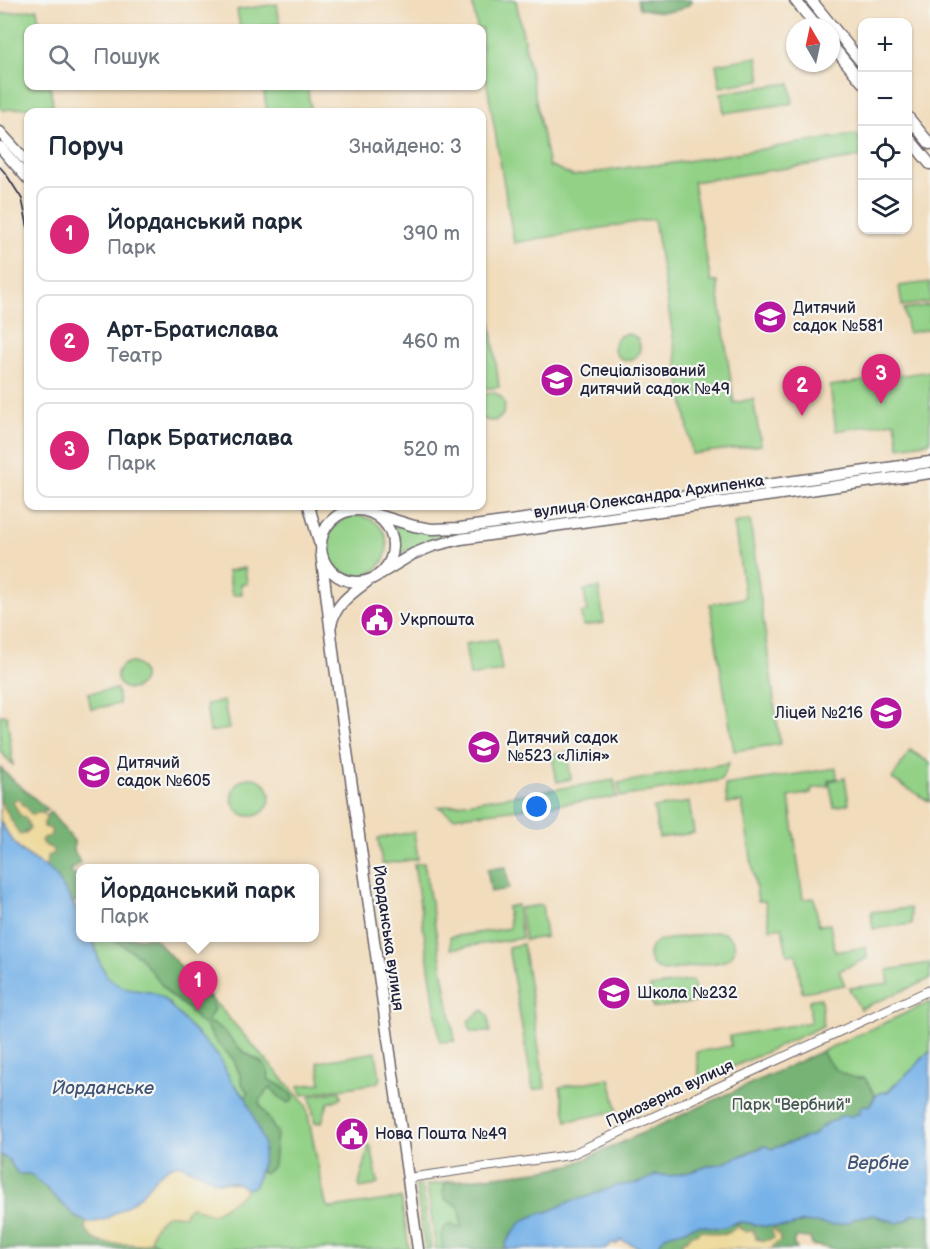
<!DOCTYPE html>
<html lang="uk">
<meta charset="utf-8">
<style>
:root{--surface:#fff;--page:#f2f2f3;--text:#1f2937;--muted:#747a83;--line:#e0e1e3;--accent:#db2777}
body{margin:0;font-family:"Balsamiq Sans",sans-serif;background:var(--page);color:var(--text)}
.controls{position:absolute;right:18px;top:18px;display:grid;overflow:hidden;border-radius:12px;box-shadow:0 2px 4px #0004}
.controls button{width:54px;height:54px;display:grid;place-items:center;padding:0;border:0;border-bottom:2px solid var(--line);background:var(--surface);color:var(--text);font:30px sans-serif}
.compass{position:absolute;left:786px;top:18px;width:54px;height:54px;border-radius:50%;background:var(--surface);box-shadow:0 2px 4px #0004;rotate:351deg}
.you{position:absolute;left:537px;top:807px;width:21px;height:21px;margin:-15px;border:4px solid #fff;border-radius:50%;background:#1a73e8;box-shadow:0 0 0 9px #1a73e833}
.badge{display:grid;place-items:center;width:39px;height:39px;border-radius:50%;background:var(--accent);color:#fff;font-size:20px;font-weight:700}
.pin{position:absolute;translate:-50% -50px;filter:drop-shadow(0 2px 3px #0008)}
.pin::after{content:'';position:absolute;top:32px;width:21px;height:18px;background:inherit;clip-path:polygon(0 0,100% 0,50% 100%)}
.popup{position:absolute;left:76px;top:864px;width:243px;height:78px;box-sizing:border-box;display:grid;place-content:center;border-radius:12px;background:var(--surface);filter:drop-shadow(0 2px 4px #0005);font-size:20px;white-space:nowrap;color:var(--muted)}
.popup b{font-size:22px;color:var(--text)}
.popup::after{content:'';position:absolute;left:50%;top:100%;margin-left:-12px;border:12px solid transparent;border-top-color:var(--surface)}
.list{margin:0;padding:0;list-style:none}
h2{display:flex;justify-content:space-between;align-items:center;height:78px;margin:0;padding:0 24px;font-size:26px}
h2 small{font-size:20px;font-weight:400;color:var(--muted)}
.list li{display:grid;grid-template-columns:39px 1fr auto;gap:18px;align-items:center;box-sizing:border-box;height:96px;margin:0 12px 12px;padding:0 12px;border:2px solid var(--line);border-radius:12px}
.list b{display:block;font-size:22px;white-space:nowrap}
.list p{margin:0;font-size:20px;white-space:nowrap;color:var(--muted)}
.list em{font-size:20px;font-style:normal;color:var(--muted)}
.icon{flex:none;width:33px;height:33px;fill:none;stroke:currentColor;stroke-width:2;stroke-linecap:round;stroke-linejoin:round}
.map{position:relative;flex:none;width:930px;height:1249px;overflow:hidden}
.search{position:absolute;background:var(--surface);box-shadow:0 2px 4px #0004;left:24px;top:24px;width:462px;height:66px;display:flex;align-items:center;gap:15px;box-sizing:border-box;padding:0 21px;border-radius:12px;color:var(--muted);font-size:22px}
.panel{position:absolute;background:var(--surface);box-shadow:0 2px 4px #0004;left:24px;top:108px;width:462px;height:402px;border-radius:12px}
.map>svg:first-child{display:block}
.green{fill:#93d187;stroke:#5a7a61;stroke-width:1.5}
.forest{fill:#76b374;stroke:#4c6a58;stroke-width:1.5}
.sand{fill:#eeda9e;stroke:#887e6c;stroke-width:1.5}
.water{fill:#77b2e8;stroke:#4c6a92;stroke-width:1.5}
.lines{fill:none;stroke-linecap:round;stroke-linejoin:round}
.minor-casing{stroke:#6a6368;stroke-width:10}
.secondary-casing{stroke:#6a6368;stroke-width:13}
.minor{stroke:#fff;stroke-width:8}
.secondary{stroke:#fff;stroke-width:10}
.tram{stroke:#22223b;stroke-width:1.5}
.labels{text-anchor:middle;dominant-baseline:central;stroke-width:4.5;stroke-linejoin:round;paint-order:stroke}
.poi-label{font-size:16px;fill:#22223b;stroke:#f6f6f2;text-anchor:start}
.street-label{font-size:16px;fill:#22223b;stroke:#f6f6f2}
.park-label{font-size:16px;fill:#445752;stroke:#f6f6f2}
.water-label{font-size:18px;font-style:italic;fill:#405478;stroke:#f6f6f2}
</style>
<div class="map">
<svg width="930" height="1249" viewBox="0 0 930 1249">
<rect width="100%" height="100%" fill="#f6f6f2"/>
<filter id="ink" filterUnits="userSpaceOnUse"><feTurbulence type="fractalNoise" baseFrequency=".0167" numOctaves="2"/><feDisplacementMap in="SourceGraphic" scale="12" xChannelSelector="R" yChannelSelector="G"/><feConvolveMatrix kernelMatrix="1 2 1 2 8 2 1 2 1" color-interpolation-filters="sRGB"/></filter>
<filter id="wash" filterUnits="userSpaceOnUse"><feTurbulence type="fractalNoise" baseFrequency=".008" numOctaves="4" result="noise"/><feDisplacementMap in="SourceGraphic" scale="24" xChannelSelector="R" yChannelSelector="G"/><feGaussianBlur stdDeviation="1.35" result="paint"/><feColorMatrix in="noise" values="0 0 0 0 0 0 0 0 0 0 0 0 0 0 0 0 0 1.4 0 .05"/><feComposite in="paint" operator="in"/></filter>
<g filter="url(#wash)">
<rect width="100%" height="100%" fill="#f1dcbc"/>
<path class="green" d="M472,0H516L549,167L552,166L573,176L644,165H661L856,134L862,142V157L693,182L711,282H717L734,403L753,399L761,445L692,454L654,219L514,243L482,55V28H477Z
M277,4L280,24L249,28H240L237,10Z
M37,9L40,28H28V86H50L53,105L2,110L0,107V14Z
M757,57L761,80L720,87L716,64Z
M790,83L793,103L724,113L721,93Z
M263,86H307L311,112H267Z
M930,282V302L902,306L899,286Z
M930,305V329L908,333L904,309Z
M490,317L499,387L482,389V318Z
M614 347a13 13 0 1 1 26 0a13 13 0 1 1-26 0Z
M930,371V442L899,447L895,422L836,431L830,386Z
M491,392C516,398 503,431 482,418V396Z
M327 546a30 30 0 1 1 60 0a30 30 0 1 1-60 0Z
M750,520L780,744L734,751L710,604L745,598L734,523Z
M394,524L443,535L426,541L398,555L400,539Z
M245,568L247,584H241L242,594L232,595L228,571Z
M599,588L604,623L583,626L581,613L587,612L584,590Z
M497,639L502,671L470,676L465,644Z
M117 676a13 13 0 1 1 26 0a13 13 0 1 1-26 0Z
M117,689L119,704L91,709L88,693Z
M224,701L229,729L210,732L206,704Z
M0,715L7,716L13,765L0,751Z
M910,750L930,763V802L892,779Z
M567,752L571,779L557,782L552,755Z
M729,763L721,780L620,797L618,783Z
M836,768L837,778L828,780V786L811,789V793L789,797L803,899L814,898L819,925L830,924L835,952L866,947L867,958L839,971L845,985L802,992L796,954L787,955L782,927L770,929L765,901H758L742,802L727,804L725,785Z
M845,778L849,804L834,807L829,781Z
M232 797a19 19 0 1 1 38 0a19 19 0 1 1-38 0Z
M614,780L617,797L453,817L439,807Z
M689,802L694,833L659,838L654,808Z
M414,832L418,859L382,864L378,838Z
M424,863L455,1041L440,1042L414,864Z
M517,905L522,938L451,949L450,937L510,928L507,907Z
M542,905L546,937L525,940L520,908Z
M910,908L912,924L873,929L871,912Z
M717,932C734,932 742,952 726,960C721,963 713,963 707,964C693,966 679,969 664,971C648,968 644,951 657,941Z
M93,938H153L220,1008L306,1105L326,1205L328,1207L332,1208L401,1198L409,1249H94L91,1223L219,1182H235L258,1177L263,1159L245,1098L232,1082L218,1056L181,1019L170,1004L154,993L128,989L118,985L107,976L99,961Z
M523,944L545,1088L533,1090L508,947Z
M930,963V979L860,1009L849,988L889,983L887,970Z
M693,980L696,1002L653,1008L650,987Z
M821,998L823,1026L700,1082L696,1052L731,1046L730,1036L811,1022L809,1000Z
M930,1002V1052C924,1055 921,1060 917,1065C908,1075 896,1082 888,1092H882L814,1135L507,1241L505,1249H436L427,1185L546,1170L575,1164Z
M483,1010L488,1016L490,1032H471L468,1021Z
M376,1052L380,1078L377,1083L303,1095L298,1086L321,1083L318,1062Z
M610,1078L617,1111L567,1121L560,1087Z
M340,1091L341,1098L328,1103L322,1122L315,1123L310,1096Z
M368,1146H371L378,1183L376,1185L360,1188L359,1184L368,1151Z
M422,1185L431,1249H425L416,1186Z"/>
<path class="forest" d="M637,0H691V3C678,15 655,12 639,8Z
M0,767L14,781L47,809L43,813H37L34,815L30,813L13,802L20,815L25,817L30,828L21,836L17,832L0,800Z
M50,812L74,841V850L80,863L70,871L78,877L79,883L81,884V898L73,903C64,891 59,876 46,868L47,856L49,855L53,849L44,845L41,841L42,838L47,836L44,822L46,820V816Z
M506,867L509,889L491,892L487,869Z
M113,938H154L210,999L214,1009L208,1021L209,1023C226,1026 233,1046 247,1054C254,1058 261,1060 266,1067C270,1072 268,1075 269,1080C279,1084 288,1089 293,1097L292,1101L288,1103L281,1099L271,1088L266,1091L259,1103L277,1133L274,1165L267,1172L264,1173L260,1171L263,1159V1141L245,1098L248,1093L241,1082V1077L233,1059L217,1043L205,1025L199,1022L189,1010L168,993L139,956L116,941Z
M822,1051C831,1069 844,1079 865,1078L875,1095C863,1127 830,1111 814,1135L771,1149L764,1146L724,1163L708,1166L694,1171L671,1176L656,1175L640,1183L615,1186L590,1196L569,1202L550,1211L536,1215L514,1231L507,1241L505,1249H442C444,1240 438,1230 449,1224L458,1228L461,1226C459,1204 465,1210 445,1199C442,1192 443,1189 446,1182L546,1170L575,1164Z
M0,1155L9,1160L18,1174H30L44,1186L73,1214L77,1218L88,1222L85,1226L89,1234L102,1243L129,1244L137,1246L145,1244L151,1241L159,1245V1249H0Z
M922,1213L930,1214V1249H836L812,1245L810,1238L796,1237L793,1243L797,1249H773V1246L776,1244L774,1235V1239L765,1241L760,1240L740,1229C731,1232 724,1236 715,1234C709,1233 706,1231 700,1231L697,1235L683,1241L682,1248C676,1249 670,1248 664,1247L662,1249H656L665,1236L673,1233L683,1231L691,1227L700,1225L717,1228L742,1222L762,1226L788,1227L803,1222L855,1219L859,1217L874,1215L889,1221L907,1220L913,1214Z"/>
<path class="sand" d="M17,799L22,802L23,805L27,808L30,813L34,815L37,813H43L46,816V820L44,822V827L51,829V836L43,838L41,841L44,845L53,849V854L47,856L46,868L20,849L9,836L0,821V800L19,834L21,835L27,832L30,828L25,817L20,815L13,802L14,800Z
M178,1164C183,1165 205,1174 210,1177C215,1180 213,1181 219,1182C231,1184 236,1180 247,1189L243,1194L213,1214L199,1210L193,1206L187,1210L184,1216C168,1214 164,1212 155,1227C152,1232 151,1235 151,1241C140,1247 138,1244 127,1244C110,1243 92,1247 85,1226L88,1222L91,1223C106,1217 121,1211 134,1201C149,1189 157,1169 178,1164Z
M738,1225L740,1229L747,1232L753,1230L756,1239L765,1241L774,1238L772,1232L774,1228L776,1230V1233L779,1234L780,1241L773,1246V1249H679L682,1248L683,1241L687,1240L692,1234H697L702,1230C717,1234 726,1240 738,1225Z"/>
<path class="water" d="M0,821C8,834 16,848 28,856C37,863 49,867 56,876L81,916V938H93L99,961L107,976L118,985L128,989L154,993L163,998L218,1056L232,1082L246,1098L263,1140L264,1147L263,1159L256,1183L253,1187L247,1189L235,1182L215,1181L200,1172L189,1169L183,1165L178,1164L171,1166L156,1177L141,1195L127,1206L106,1219L91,1223L77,1218L44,1186L30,1174H18L9,1160L0,1155Z
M930,1052V1214H913L907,1220L898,1223L874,1215L859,1217L846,1223L833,1225L803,1222L788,1227L762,1226L742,1222H737L725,1227L717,1228L700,1225L691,1227L683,1231L674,1233L665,1236L656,1249H642L631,1244L620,1240L617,1244L612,1243L606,1249H505L507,1241L522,1221L536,1215L550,1211L569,1202L590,1196L615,1186L640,1183L656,1175L671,1176L694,1171L708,1166L724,1163L765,1146L772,1149L814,1135C819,1127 828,1122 837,1120L840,1116H853L855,1114H860V1108L864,1105L869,1106C879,1095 871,1093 888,1092C895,1082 908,1075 917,1065C921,1060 924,1055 930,1052Z"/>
</g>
<g filter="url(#ink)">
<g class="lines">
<g class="minor-casing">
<path id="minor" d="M408,1178L570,1155L930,990"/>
</g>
<g class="secondary-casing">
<path id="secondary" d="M795,0L817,27
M811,0L862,63
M831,44L862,82
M908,117L930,144
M0,132L28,163
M908,137L930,164
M0,147L28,179
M309,506L319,542
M321 546a36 36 0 1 1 72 0a36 36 0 1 1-72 0Z
M378,515L414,526L432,529L460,528L930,462
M321,552L335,667L418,1249
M380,574L413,554L433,546L461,539L930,473
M331,625C335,604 352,593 368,581"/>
</g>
<use href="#minor" class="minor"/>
<use href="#secondary" class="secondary"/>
<path class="tram" d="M0,167L6,174L22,199L28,228"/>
</g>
</g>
<defs>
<g id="school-disc" transform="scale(1.725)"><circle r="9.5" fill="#b5179e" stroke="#f6f6f2"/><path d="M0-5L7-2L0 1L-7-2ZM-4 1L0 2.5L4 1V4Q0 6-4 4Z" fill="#fff"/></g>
<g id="civic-disc" transform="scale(1.725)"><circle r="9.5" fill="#b5179e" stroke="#f6f6f2"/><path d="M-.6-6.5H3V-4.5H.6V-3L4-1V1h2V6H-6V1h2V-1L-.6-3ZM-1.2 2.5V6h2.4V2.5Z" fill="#fff"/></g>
</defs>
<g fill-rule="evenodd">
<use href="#school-disc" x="770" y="317"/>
<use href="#school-disc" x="557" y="380"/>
<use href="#civic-disc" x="377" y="620"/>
<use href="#school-disc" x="886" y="713"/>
<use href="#school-disc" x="484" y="747"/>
<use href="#school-disc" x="94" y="772"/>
<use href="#school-disc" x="614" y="993"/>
<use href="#civic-disc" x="352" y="1134"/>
</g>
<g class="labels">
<g class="poi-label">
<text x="793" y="308">Дитячий<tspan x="793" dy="18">садок №581</tspan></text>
<text x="580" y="371">Спеціалізований<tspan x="580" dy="18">дитячий садок №49</tspan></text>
<text x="400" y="620">Укрпошта</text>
<text x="863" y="713" text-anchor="end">Ліцей №216</text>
<text x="507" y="738">Дитячий садок<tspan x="507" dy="18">№523 «Лілія»</tspan></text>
<text x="117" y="763">Дитячий<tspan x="117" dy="18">садок №605</tspan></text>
<text x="637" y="993">Школа №232</text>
<text x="375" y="1134">Нова Пошта №49</text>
</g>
<g class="street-label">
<text transform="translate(649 497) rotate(-8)">вулиця Олександра Архипенка</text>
<text transform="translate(388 938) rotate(82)">Йорданська вулиця</text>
<text transform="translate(670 1094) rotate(-25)">Приозерна вулиця</text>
</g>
<g class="park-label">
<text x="791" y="1105">Парк "Вербний"</text>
</g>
<g class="water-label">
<text x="103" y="1088">Йорданське</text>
<text x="878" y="1163">Вербне</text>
</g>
</g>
</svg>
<div class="controls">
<button>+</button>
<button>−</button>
<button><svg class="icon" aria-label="locate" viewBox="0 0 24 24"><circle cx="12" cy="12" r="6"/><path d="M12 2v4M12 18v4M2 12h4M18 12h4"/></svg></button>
<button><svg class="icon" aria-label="layers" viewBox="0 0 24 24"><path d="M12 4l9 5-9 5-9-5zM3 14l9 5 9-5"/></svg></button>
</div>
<svg class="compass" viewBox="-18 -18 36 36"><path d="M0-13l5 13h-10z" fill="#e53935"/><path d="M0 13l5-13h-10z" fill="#747a83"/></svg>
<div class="you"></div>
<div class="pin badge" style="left:198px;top:1011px">1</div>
<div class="popup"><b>Йорданський парк</b>Парк</div>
<div class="pin badge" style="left:802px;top:416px">2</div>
<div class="pin badge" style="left:881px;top:404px">3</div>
<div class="search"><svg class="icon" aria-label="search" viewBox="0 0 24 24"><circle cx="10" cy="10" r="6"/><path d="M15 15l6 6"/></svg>Пошук</div>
<section class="panel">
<h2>Поруч<small>Знайдено: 3</small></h2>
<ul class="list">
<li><span class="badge">1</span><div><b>Йорданський парк</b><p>Парк</p></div><em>390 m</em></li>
<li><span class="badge">2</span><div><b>Арт-Братислава</b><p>Театр</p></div><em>460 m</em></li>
<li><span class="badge">3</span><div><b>Парк Братислава</b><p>Парк</p></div><em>520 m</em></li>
</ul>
</section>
</div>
